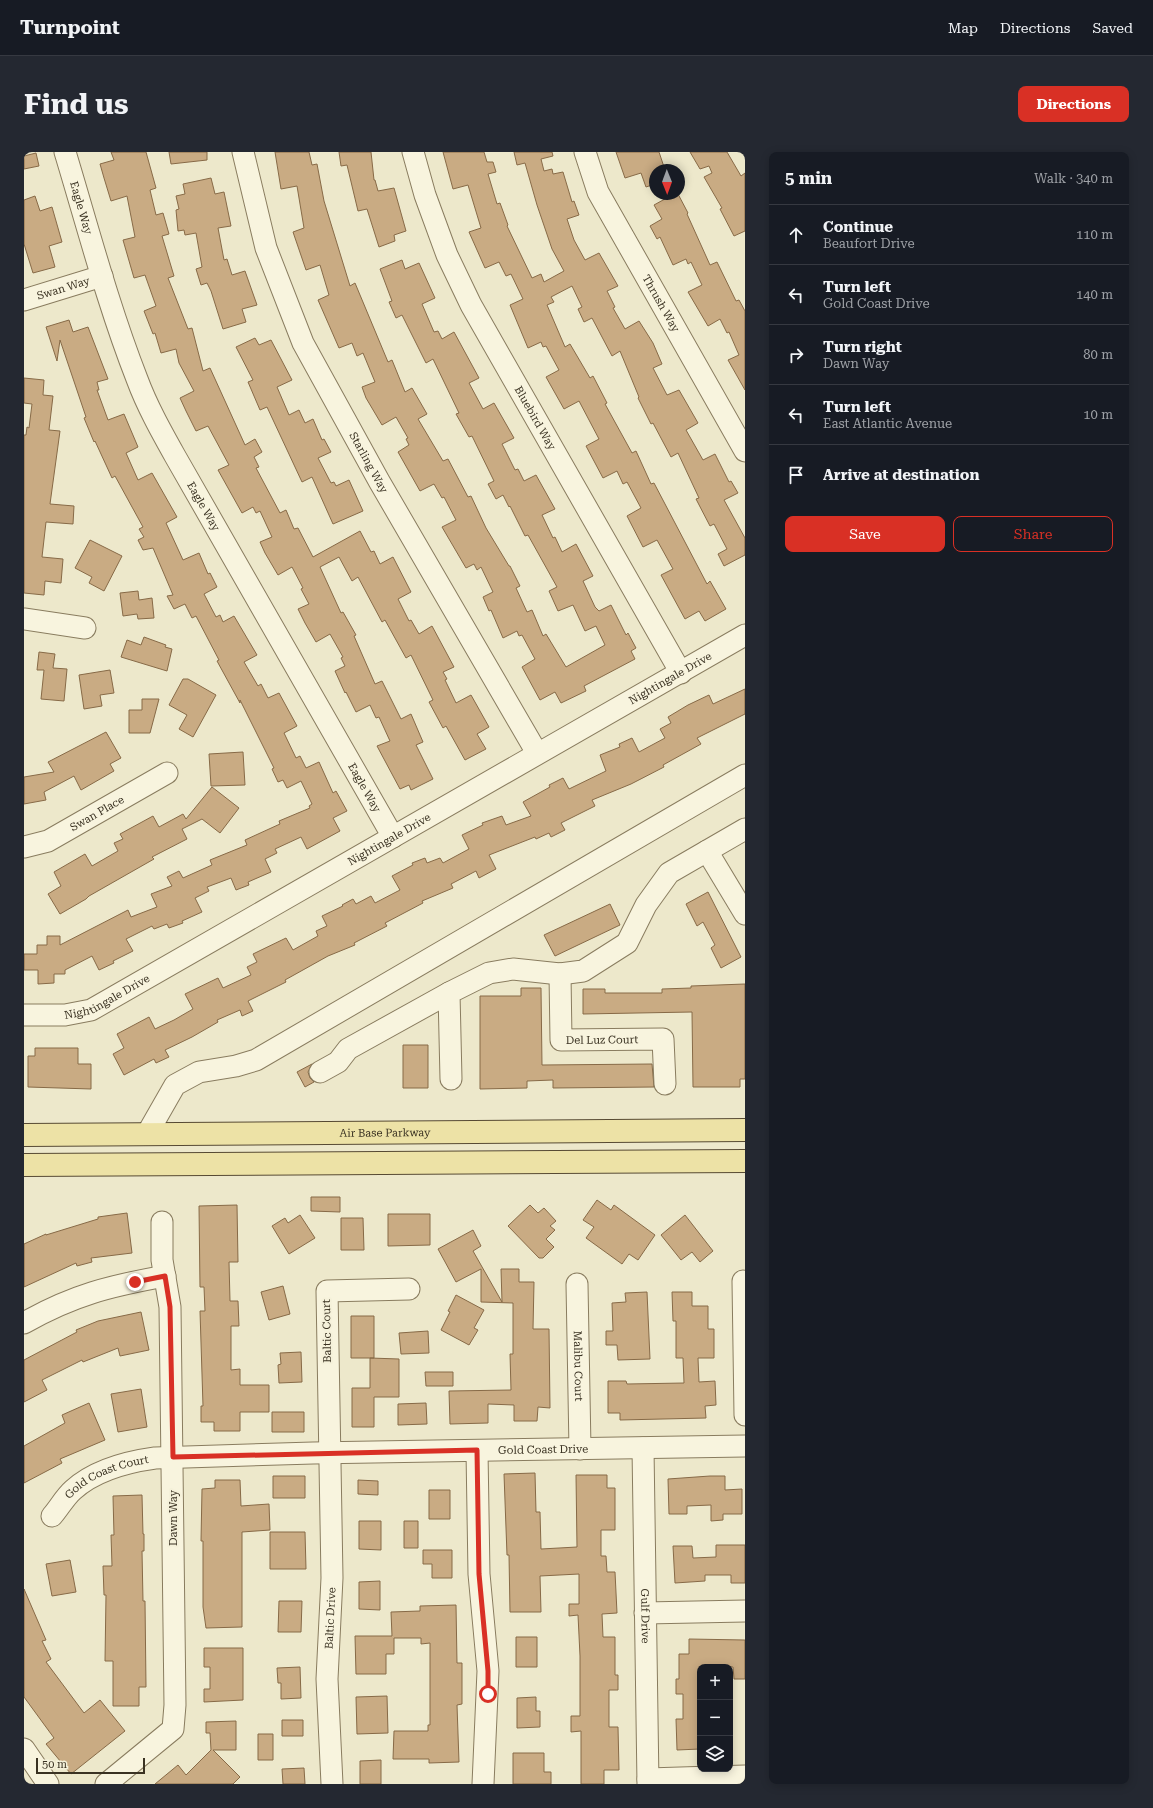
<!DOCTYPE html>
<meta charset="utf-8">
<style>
:root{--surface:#171b24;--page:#242831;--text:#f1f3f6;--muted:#9ea1a6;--line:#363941;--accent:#d93025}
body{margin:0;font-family:"Roboto Serif",serif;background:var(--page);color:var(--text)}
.controls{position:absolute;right:12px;bottom:12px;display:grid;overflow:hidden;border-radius:8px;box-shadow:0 2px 10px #0003}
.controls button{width:36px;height:36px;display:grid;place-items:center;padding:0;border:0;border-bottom:1px solid var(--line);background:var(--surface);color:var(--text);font:20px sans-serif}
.compass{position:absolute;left:625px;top:12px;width:36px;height:36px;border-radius:50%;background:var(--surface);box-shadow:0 2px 10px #0003;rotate:179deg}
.scale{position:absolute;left:12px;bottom:10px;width:109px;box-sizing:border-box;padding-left:4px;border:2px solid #3a3222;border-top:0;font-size:11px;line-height:14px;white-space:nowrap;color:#3a3222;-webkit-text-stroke:3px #f5f1da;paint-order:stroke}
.stop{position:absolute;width:12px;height:12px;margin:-9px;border:3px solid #d93025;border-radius:50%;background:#fff}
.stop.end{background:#d93025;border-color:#fff;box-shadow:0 1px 4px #0008}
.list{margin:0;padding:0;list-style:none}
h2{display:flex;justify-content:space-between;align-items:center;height:52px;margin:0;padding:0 16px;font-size:17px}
h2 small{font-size:13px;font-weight:400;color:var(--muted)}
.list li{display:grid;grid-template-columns:26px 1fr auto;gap:12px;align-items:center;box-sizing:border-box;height:60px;padding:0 16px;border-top:1px solid var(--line)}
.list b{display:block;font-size:15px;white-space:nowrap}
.list p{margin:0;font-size:13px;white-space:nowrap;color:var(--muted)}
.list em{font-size:13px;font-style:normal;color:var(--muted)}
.actions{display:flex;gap:8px;padding:12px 16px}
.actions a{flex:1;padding:9px 0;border:1px solid var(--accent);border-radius:8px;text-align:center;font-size:14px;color:var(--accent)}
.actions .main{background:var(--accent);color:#fff}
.icon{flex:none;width:22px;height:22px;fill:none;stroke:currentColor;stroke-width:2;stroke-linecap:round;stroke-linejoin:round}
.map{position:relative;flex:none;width:721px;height:1632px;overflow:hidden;border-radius:8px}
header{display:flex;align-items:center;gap:24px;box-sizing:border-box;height:56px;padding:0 20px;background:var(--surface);border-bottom:1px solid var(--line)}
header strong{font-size:19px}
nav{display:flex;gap:22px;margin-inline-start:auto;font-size:14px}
.intro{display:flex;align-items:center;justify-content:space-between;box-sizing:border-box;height:96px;padding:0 24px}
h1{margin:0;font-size:28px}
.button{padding:10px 18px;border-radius:8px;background:var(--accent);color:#fff;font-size:14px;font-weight:700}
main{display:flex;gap:24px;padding:0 24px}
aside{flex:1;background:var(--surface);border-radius:8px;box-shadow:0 2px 10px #0003}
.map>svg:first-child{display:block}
.building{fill:#c9ab83;stroke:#876a47}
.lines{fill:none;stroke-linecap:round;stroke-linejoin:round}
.minor-casing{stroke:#897c5f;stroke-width:23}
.major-casing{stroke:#574a33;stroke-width:24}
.minor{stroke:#f8f4de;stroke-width:21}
.major{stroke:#ede2a6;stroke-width:22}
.route{stroke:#d93025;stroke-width:5}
.labels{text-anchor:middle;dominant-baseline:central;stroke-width:4;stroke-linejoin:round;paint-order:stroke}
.street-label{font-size:11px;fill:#3a3222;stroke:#f5f1da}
</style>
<header>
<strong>Turnpoint</strong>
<nav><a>Map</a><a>Directions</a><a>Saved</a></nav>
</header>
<div class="intro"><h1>Find us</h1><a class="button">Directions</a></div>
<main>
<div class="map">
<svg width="721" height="1632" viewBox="0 0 721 1632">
<rect width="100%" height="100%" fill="#ede8cb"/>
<path class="building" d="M87,0H122L132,36L126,38L132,63L139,61L145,82L138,84L150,124L144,126L164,177L168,176L179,219L186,216L221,293L231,287L238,300L230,305L235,315L232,316L256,361L262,358L270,377L274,376L289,405L336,379L347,400L350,399L356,412L369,405L387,440L374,447L385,469L387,468L395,482L408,474L430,515L419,520L423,527L421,528L432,551L447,543L465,575L453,582L462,597L441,608L422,574L419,576L405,550L409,548L387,503L382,506L361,468L358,470L334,425L328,429L315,405L296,415L317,461L319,460L332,483L330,484L351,532L358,529L377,567L387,562L399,590L392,593L409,627L387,638L385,633L376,637L353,594L366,589L355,565L352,566L346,553L332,560L322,540L321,541L311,519L321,514L317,506L319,505L306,482L292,490L281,471L274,457L285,452L277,437L279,436L268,415L254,423L241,401L236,390L248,385L236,359L232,361L229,355L218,361L194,318L205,313L184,274L172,279L162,259L156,246L170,239L155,211L152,197L137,201L131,181L129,182L120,159L132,154L121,123L110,126L99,88L111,85L103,44L87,49L80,26L76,12L90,8Z
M145,0H183V8L147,12Z
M251,0H285L288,13L293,12L300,49L326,134L331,131L364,210L368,208L381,240L388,236L403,262L394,267L419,309L424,307L444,345L447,344L462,376L485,414H486L496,434L492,436L503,460L508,458L519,484L522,482L542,515L581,493L572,474L561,479L549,453L534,459L525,439L533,435L504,383L501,384L486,354L485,355L479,343L472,347L464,332L470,329L448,284L445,285L432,262L435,261L409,207L402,211L378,163L372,166L365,150L368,149L356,117L378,108L381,117L395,111L411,146L398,152L410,180L414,179L418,187L430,180L455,226L445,231L459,257L470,251L490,286L478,292L491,318L494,317L500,329L512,323L531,357L518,363L529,386L531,385L538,400L552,392L569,424L559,429L571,455L575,459L587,453L602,483L604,481L612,496L607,499L611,507L560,534L562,539L537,551L531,540L516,548L498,515L511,507L498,483L495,484L493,479L479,486L467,458L465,459L459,445L469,440L457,415L453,418L450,412L442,416L418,375L432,368L420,345L418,346L410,332L396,339L374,300L385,293L382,287L384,286L372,265L358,273L342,246L338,235L351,230L339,201L333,204L328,191L315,196L294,148L305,143L296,113L282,118L269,80L280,76L273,34L257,37Z
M315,0H347L350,28H351L354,39L370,36L382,79L370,83L371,89L355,95L343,57L334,59L323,13L317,14Z
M419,0H460L463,10H469L472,20L464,22L473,52L476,51L484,73L483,74L508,126L517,122L520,130L540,119L528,97L513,53L501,11L493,13L490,0H528L529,4L517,7L520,19L528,17L529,22L539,20L548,50L550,49L555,63L543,67L550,88L561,108L575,101L594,134L583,139L591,155L589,156L601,177L615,169L629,191L638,212L629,216L643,243L655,238L674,271L662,278L679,308L691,302L705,330L707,329L714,341L700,348L721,386V403L700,414L694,402L703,397L690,372L686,374L672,347L675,346L654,301L647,305L629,271L627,272L614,246L615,245L596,199L588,204L568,166L560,170L554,157L558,155L548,134L527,145L530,150L523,153L541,195L546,192L566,226L569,224L583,251L581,252L608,301L612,299L627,332L630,331L683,432L686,429L702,457L681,469L675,459L661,467L637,423L649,417L633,388L619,395L603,364L617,356L603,330L599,332L593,319L579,326L562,294L575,287L555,249L540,257L522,225L535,218L522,194L519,195L517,190L504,196L486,153L499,147L487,122L482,124L475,110L461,116L445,80L457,76L444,33L429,37Z
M592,0H635L641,18H631V32L622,35L617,21L601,26Z
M666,0H703L717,24L721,21V79L710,84L696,57L698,56L680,25L688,21L685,14L676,17Z
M12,1L15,14L0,17V4Z
M187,26L191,42L200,40L207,74L194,76L200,108L203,107L208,123L221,119L233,153L218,157L222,170L199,177L187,139L183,131L177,133L172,117L178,115L172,81L161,83L160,78L154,79L152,58L155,57L152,44L161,42L159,32Z
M650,42H654L664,61L663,62L686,113L693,110L712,149L715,148L721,159V238L704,208L715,203L705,180L703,181L696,167L684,174L664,140L678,133L667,110L664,112L662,107L649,113L636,85L633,87L626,74L638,67L630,53Z
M11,44L16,59L28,55L38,90L25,94L31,115L9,121L0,92V48Z
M45,168L49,180L64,175L84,227L73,230L75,238H73L84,268L100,262L114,295L102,301L114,328L128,321L153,365L142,371L159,408L175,401L184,422L186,421L193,435L180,442L192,465L196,463L199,470L210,464L233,503L220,510L234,534L237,532L244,546L255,541L273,574L260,581L272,606L276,604L282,616L295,610L309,641L312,639L323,659L309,666L316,679L283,697L277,685L251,697L253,701L241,707L247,720L224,730L225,733L212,738L207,726L183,735L185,739L171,746L178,760L158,769L159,771L145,776L143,772L130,777L128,774L102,787L109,799L89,809L90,811L75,818L68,804L41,818V822H30V831L14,832V818H0V802H13V793H23V784H36V793L104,758L107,765L133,755L127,742L148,734L143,725L155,719L159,726L188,713L186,708L223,693L221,688L256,672L255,669L286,656L285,654L288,652L277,629L263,636L259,628L254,630L248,617L250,616L216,548V551L193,509L195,508L172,464L168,466L161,452L150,457L143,444L149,443L129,396L119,398L114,388L120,385L115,377L119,375L91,324L88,326L71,289L70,290L60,266L62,265L36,188L33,209L22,175Z
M231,186L235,193L247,188L268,228L253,235L265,263L275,258L281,271L289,267L298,288L300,287L307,300L294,306L307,331L310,330L312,334L325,328L339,359L309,372L288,325L278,330L243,255L236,258L224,230L229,228L212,195Z
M0,226L20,228L19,243L29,244L25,278L36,279L26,352L50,354L49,372L22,370L18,405L39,407L37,431L21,429L20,443L0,441V283H2L3,275L5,276L8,252L0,251Z
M66,388L98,404L80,439L65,431L68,425L51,416Z
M114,439L115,448L128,446L130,466L114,467L113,462L99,464L96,441Z
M120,485L142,493L141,495L148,497L143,519L97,505L103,488L117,493Z
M15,500L31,502L29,516L43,517L40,549L17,547L20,518H13Z
M86,518L90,541L76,543L78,554L60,557L55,523Z
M159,527H164L192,543L169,585L155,577L163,563L145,553Z
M721,537V562L673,586L677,592L639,613L640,615L607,632L568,648L571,654L537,671L541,678L527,685L525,681L512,687L511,685L465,703L472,717L455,726L452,719L427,732L429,736L398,749L399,751L361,771L363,774L330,791L331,793L304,804L261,828L262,830L224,849L229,859L218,864L216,858L193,868L194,870L168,885L141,898L145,905L132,911L130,907L100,923L89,902L100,896L93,882L125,865L131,877L150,868L169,857L161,842L194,826L199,836L227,823L223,815L233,810L229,802L262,786L269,798L294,784L292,779L303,774L298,764L319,754L318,753L329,747L332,752L347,744L351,751L376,738L368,724L389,713L388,711L401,706L403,711L416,706L419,711L445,697L438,683L459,673L458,671L478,664L482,673L507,664L499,650L526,635L525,633L539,626L545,637L582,619L576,603L596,595L595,592L608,586L615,600L641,586L636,577L647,571L644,565L664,553L685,543L689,552Z
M118,547H135L126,581H105V558H118Z
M82,580L97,606L86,612L90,619L57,638L50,624L20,640L22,648L0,652V625L30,620L24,610Z
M219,600L221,633L187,634L185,602Z
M188,635L215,656L196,681L178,667L158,677L163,687L128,705L130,707L65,744L62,747L36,762L24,742L37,734L30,720L61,702L68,714L94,699L90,691L99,687L96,682L129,664L135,675L159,662L162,667Z
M684,740L717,805L697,816L687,796L691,793L679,770L673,774L662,752Z
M586,752L596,773L531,804L520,783Z
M721,832V927H716V935H669L668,860L559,862V837H581V841H638V837L667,836V834Z
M497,836H517L518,913L628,912L630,935L529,936V928L503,929V936L456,937V844H497Z
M379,893H404V936H379Z
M11,896H54V912H67V937L4,935V904H11Z
M288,912L284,920L286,926L290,930L281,935L273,920Z
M287,1045H316V1060L287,1059Z
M573,1048L587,1058L590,1053L631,1083L614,1108L605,1102L598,1112L562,1086L570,1075L559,1068Z
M213,1053L214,1110H205L206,1149H214L215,1174H207V1218L216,1217V1233H245V1260H216V1279H190V1270H177V1254H179L176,1159H181L180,1135H176L175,1054Z
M506,1053L514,1061L520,1056L532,1069L526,1074L531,1078L522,1087L530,1095L519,1106H515L484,1074Z
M103,1061L108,1101L67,1106L68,1110L53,1114L52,1111L0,1135V1092L22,1082V1083L74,1067V1065Z
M364,1062H406V1093L364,1094Z
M276,1063L291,1086L265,1102L248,1074L261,1066L264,1071Z
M661,1063L689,1099L676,1110L668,1100L657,1108L637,1083Z
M317,1066H339L340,1098H317Z
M449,1078L457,1094L449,1099L478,1150L477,1117H495V1130H510L509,1177H525L526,1256L514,1255L513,1269H490V1253L464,1252V1271L426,1272L425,1239L487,1238L486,1202H489V1151L457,1150V1117L432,1130L414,1097Z
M259,1134L266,1162L245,1168L237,1140Z
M623,1140L626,1207L594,1208L593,1193H582V1179H589L588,1151L602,1150L601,1141Z
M648,1140H668V1154H684V1177H690V1206H674L675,1230L691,1229L692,1253L681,1254L682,1266L596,1268V1261H584V1229H602L603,1232L660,1231L659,1206H652V1169H649Z
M432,1143L460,1158L450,1176L454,1178L445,1193L417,1178L426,1160L424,1159Z
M117,1160L125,1198L96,1204L94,1196L59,1210L58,1208L18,1228L23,1238L0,1250V1208L53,1180L52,1178L74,1169Z
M327,1164H350V1206H327Z
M404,1179L405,1201L377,1202L375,1181Z
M277,1200L278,1230L255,1231L254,1213L257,1212L256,1201Z
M346,1206L375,1207V1245H350V1275H328V1236H346Z
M401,1220H429V1234H402Z
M117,1237L123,1275L94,1280L87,1242Z
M65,1251L81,1288L36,1307L38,1311L0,1331V1294L41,1271L38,1263Z
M402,1251L403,1272L374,1273V1252Z
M248,1260H280V1280H248Z
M511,1321L512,1360H516L517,1397L553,1395L552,1323H583V1336H591V1378H577V1404H582L583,1420H591L593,1461L578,1462L579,1485H591V1523H594V1538H585V1575H594L595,1618H580V1632H557V1579L547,1580V1564H556V1504L554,1463L545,1464V1452H555V1422L516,1424L517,1460H486L485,1403H483L480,1322Z
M249,1324H281V1346H249Z
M686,1324H701V1338L718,1337V1362H699V1368L687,1369V1353L663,1354V1362H645L644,1327Z
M191,1328H216L217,1354L245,1352L246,1378L218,1380V1475L182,1476L179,1455V1389H177L178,1337L191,1336Z
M334,1328L354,1329V1343L334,1342Z
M405,1338H426V1367H405Z
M118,1343L119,1382H120V1399H118L119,1449H121L122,1535H115V1554H89V1509H81L82,1443H80L79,1414H88L87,1383H90L89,1344Z
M335,1369H357V1398L335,1397Z
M380,1369H394V1396H380Z
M246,1380H281L282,1417H246Z
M692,1393H721V1431H707V1423H681V1429L651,1431L649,1394H668L669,1406L692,1405Z
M399,1398H428V1426H408V1412H399Z
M46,1408L52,1440L28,1444L22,1412Z
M356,1429V1458L335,1457V1430Z
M0,1437L22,1488L18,1489L27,1507L22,1510L60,1561L76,1548L101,1579L47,1622L22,1592L30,1586L0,1545Z
M255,1449H278L277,1480H254Z
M432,1453L433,1511H438V1552L433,1553L435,1610L405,1611V1607H369L370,1579H404V1573H406V1491L397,1492V1486H370V1502H362V1522H332L331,1484H368L367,1460L396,1459V1454Z
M492,1485H513V1515H492Z
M665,1487L721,1488V1527H710L709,1515H676V1597L653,1598L652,1567H659V1542H652V1527H655V1502H665Z
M180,1496H219V1548L180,1550V1537H186V1515H180Z
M276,1515L277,1546L257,1547V1531H254L253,1516Z
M363,1544L364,1581L333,1582L332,1545Z
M512,1545V1559H516V1575L493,1576V1546Z
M258,1568H279V1584H258Z
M212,1569V1598H189L216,1625L209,1632H131L154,1613L162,1623L187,1598L186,1581H182V1570Z
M234,1582H249V1608H234Z
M489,1601H520V1620H527V1632H489Z
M357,1608V1632H336V1609Z
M280,1616L281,1632H259L258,1617Z"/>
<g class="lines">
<g class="minor-casing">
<g id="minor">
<path id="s1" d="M41,0C64,76 84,153 113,227C123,254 137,279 151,304L369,685"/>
<path id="s2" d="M219,0L242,96L279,191L355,329L513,601"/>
<path id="s3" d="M389,0L401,43L423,103L447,153L657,521"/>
<path id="s4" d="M561,0L574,40L721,299"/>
<path id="s5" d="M0,148L78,124"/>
<path d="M0,467L61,476"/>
<path id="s6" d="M0,695L24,689L143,621"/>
<path d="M683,699L721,762"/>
<path id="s7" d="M536,822L537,888L639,887L641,932"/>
<path id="s8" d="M0,863H41L67,858L721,483"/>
<path d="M296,920L314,910L324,897L425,841"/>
<path d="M427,927L425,841L465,821L489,817L536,822L559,819L603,791L622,753L645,721L721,677"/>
<path d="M123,982L151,933L175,920L212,914L232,908L721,623"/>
<path d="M719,1129L721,1263"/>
<path id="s9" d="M553,1132L556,1297"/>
<path d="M0,1171C49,1143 86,1134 141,1124"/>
<path id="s10" d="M619,1296L624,1632"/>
<path d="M453,1299L455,1422L464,1519L459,1632"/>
<path id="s11" d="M28,1364C35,1356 41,1345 49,1338C71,1318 102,1310 131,1306L289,1301L721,1294"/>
<path d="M621,1461L721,1459"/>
<path d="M0,1597L24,1632"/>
<path d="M624,1627L721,1624"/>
<path d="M82,1632L149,1577L151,1553L146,1155L138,1108V1070"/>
<path id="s12" d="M308,1632L303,1527L308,1426L303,1139L385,1137"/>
</g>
</g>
<g class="major-casing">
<g id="major">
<path id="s13" d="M0,983L721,978"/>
<path d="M0,1013L721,1009"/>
</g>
</g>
<use href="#minor" class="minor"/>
<use href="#major" class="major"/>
</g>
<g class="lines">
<path class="route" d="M111,1130L141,1124L146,1155L149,1305L453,1298L455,1422L464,1519V1542"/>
</g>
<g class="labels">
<g class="street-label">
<text stroke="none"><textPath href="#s1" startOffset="58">Eagle Way</textPath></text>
<text stroke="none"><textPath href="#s5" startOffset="41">Swan Way</textPath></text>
<text stroke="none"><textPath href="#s4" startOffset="170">Thrush Way</textPath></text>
<text stroke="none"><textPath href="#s3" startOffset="294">Bluebird Way</textPath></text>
<text stroke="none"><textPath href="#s2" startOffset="337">Starling Way</textPath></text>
<text stroke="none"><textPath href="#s1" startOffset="382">Eagle Way</textPath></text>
<text stroke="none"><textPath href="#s8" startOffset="735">Nightingale Drive</textPath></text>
<text stroke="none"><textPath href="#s1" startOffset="706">Eagle Way</textPath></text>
<text stroke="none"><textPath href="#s6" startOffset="81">Swan Place</textPath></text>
<text stroke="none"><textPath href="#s8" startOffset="411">Nightingale Drive</textPath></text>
<text stroke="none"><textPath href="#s8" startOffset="87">Nightingale Drive</textPath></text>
<text stroke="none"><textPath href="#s7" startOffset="107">Del Luz Court</textPath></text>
<text stroke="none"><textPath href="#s13" startOffset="361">Air Base Parkway</textPath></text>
<text transform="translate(303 1179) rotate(-91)">Baltic Court</text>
<text stroke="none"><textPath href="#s9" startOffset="82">Malibu Court</textPath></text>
<text stroke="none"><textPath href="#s11" startOffset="511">Gold Coast Drive</textPath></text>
<text stroke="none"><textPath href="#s11" startOffset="70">Gold Coast Court</textPath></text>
<text transform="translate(149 1366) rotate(-90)">Dawn Way</text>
<text stroke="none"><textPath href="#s10" startOffset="168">Gulf Drive</textPath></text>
<text stroke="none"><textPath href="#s12" startOffset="166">Baltic Drive</textPath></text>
</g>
</g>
</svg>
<div class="controls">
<button>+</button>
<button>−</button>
<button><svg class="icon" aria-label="layers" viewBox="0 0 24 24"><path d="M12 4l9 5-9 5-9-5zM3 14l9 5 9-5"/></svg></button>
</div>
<svg class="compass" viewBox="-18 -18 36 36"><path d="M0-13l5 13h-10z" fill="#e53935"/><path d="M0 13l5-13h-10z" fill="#9ea1a6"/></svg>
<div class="scale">50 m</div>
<div class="stop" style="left:464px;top:1542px"></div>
<div class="stop end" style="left:111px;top:1130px"></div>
</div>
<aside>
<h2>5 min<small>Walk · 340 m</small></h2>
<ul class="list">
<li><svg class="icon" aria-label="ahead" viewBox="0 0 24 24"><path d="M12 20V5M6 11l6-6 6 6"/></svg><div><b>Continue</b><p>Beaufort Drive</p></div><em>110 m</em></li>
<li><svg class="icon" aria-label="left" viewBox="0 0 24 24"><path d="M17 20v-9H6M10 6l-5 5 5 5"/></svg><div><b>Turn left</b><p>Gold Coast Drive</p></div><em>140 m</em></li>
<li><svg class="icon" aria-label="right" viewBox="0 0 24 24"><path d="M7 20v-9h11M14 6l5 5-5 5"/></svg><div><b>Turn right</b><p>Dawn Way</p></div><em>80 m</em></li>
<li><svg class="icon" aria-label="left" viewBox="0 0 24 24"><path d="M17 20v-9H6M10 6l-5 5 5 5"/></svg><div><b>Turn left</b><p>East Atlantic Avenue</p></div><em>10 m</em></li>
<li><svg class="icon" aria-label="arrive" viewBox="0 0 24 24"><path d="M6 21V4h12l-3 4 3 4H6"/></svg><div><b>Arrive at destination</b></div></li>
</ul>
<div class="actions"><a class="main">Save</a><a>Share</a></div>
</aside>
</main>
